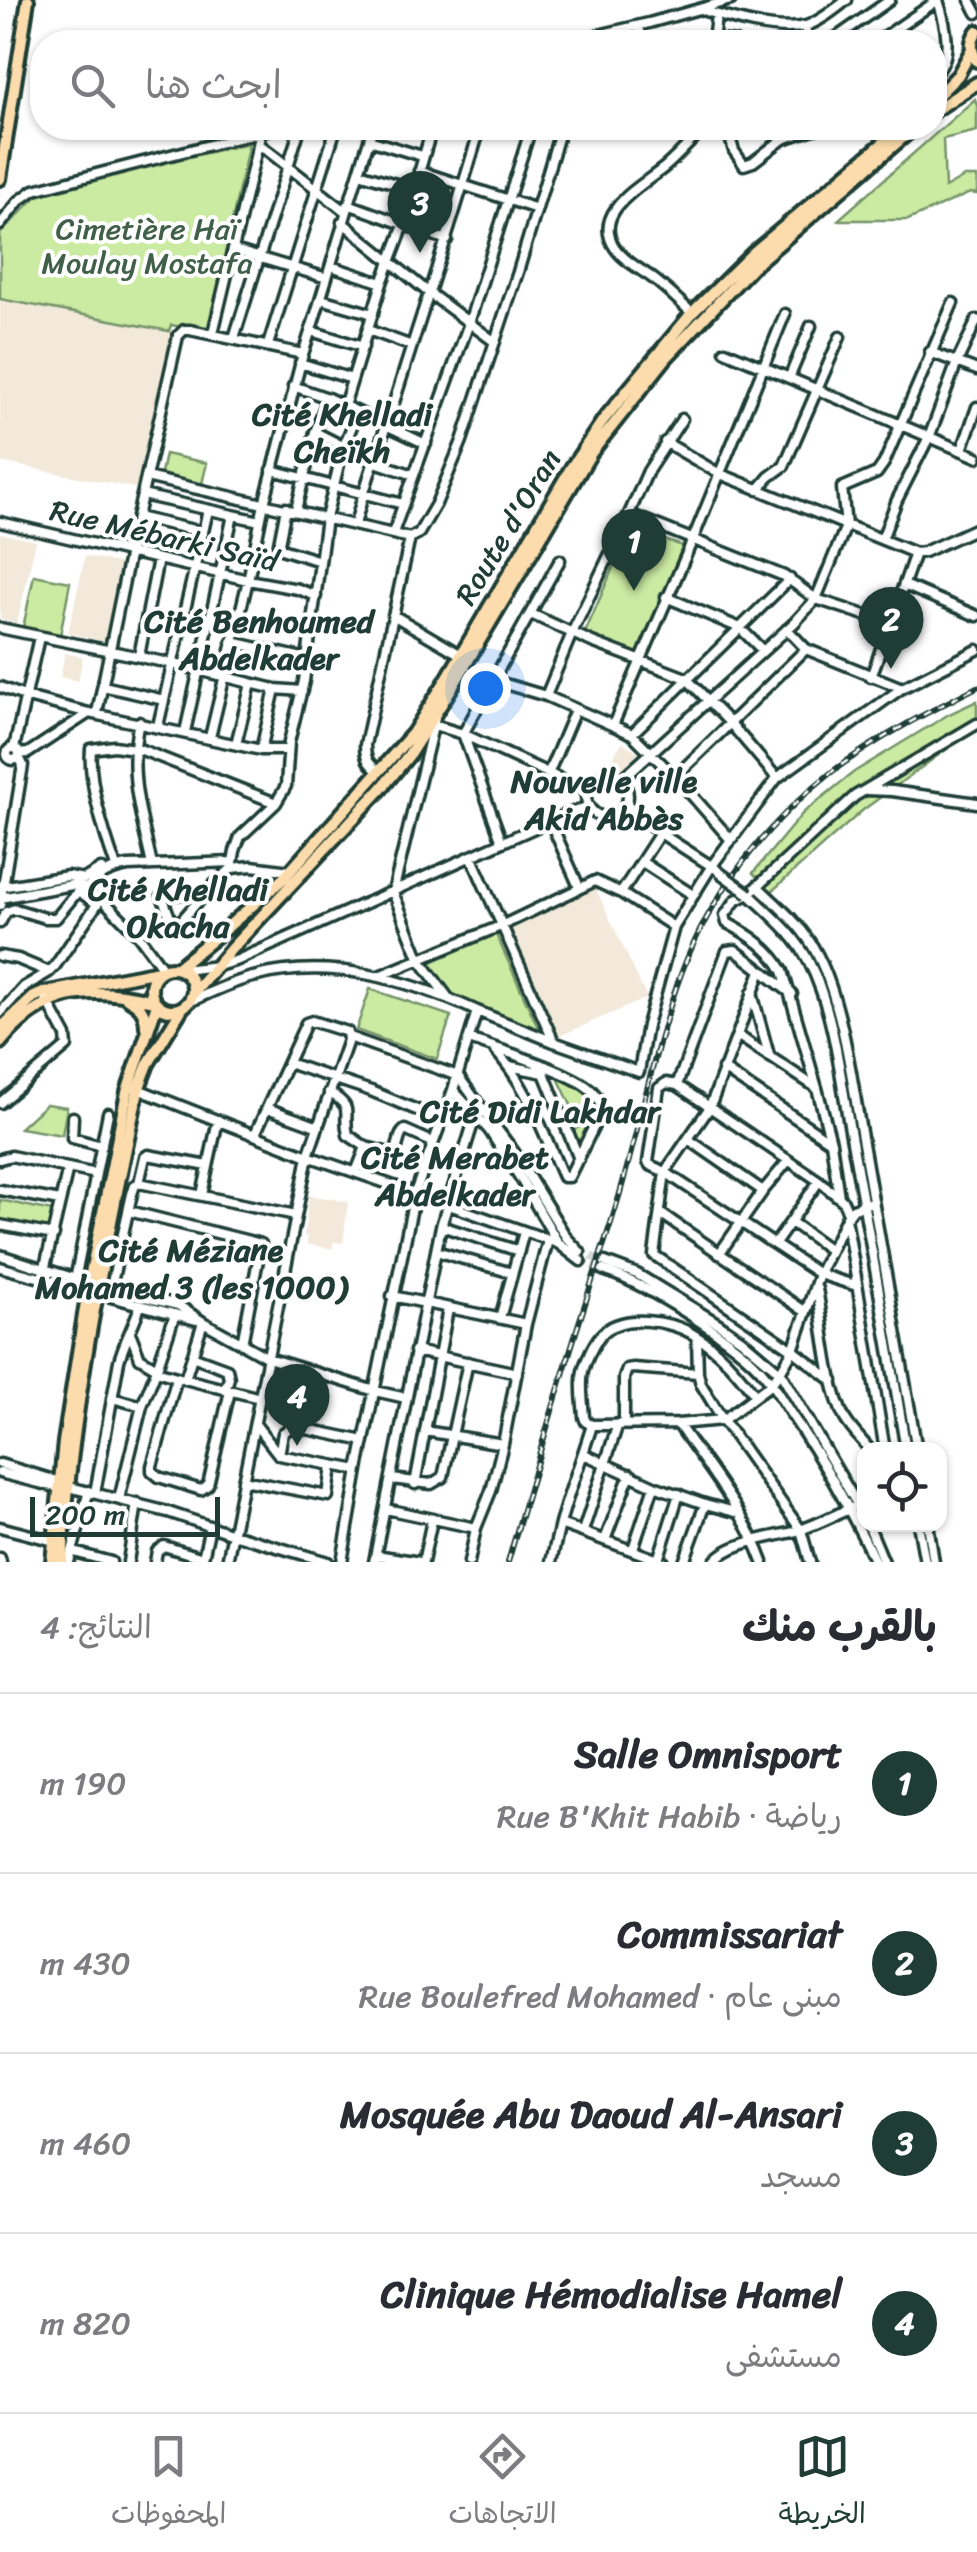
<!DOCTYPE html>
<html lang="ar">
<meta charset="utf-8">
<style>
:root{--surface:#fff;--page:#f2f2f3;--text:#2b2b33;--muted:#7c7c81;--line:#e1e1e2;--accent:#1f3d34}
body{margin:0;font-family:Sriracha,"Playpen Sans Arabic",sans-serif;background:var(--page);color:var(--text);direction:rtl}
.controls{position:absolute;right:30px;bottom:30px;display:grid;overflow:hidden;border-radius:20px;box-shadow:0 2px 8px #0004}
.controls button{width:90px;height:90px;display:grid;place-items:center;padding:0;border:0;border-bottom:2px solid var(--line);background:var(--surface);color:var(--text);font:50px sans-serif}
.scale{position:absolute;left:30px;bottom:25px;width:190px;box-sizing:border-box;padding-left:10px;border:5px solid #1f3d34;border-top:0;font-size:28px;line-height:35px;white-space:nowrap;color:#1f3d34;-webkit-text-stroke:8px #fff;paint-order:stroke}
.you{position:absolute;left:485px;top:688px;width:35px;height:35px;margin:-25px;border:8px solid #fff;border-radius:50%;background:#1a73e8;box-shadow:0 0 0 15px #1a73e833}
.badge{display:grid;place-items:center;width:65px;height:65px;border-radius:50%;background:var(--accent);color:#fff;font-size:32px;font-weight:700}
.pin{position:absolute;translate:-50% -82px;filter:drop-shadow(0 2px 5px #0008)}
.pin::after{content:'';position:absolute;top:52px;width:35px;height:30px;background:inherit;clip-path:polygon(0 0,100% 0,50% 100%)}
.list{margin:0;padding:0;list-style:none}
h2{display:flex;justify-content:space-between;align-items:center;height:130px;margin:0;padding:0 40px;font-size:42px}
h2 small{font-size:32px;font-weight:400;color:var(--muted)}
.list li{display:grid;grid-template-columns:65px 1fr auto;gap:30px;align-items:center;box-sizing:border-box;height:180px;padding:0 40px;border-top:2px solid var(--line)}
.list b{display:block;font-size:38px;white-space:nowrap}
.list p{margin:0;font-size:32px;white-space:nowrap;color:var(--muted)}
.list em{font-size:32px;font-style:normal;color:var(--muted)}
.icon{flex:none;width:55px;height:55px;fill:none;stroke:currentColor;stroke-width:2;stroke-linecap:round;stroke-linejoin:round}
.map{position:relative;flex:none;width:977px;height:1562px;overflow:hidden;direction:ltr}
.search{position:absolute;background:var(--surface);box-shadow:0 2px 8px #0004;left:30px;right:30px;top:30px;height:110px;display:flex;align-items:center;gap:25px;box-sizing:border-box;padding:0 35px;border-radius:40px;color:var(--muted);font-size:38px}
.sheet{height:850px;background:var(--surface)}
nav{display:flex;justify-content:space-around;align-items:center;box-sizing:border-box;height:140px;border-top:2px solid var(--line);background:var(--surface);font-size:28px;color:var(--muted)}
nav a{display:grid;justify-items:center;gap:5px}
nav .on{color:var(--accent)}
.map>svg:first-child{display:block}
.built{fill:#f2e9db}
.green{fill:#cbeaa2;stroke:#75946b;stroke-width:2.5}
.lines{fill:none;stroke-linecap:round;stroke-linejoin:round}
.minor-tunnel{stroke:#d2d8d6;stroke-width:8;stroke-dasharray:8 4;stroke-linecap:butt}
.minor-casing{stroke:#1f3d34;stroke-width:15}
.major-casing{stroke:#1f3d34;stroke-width:18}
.minor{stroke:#fff;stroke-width:8}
.major{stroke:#fcdcac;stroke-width:10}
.rail-casing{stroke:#1f3d34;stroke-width:6}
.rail{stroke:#fff;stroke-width:2.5;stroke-dasharray:8;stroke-linecap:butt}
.minor-bridge-casing{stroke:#1f3d34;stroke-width:15;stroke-linecap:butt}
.minor-bridge{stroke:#fff;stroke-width:8}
.labels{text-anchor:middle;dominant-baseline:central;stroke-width:8;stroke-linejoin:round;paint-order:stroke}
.park-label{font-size:30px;fill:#41604a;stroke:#fff}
.street-label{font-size:30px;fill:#1f3d34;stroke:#fff}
.neighbourhood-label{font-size:32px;font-weight:bold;fill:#1f3d34;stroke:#fff}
</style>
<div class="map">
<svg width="977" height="1562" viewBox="0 0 977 1562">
<rect width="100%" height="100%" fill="#fff"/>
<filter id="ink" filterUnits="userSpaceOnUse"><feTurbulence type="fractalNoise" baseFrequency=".01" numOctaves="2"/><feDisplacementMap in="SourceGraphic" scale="20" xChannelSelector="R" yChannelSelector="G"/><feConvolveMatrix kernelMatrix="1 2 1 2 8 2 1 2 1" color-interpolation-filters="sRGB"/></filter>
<g filter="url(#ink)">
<path class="built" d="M0,299L174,331L140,489L0,462Z
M0,533L36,541L17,623L0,619Z
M85,556L123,564L106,642L68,633Z
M65,653L83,657L78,681L60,677Z
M622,742L642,754L626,773L608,767Z
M595,887L647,998L557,1037L509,937L512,935L509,929L512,923Z
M309,1195L348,1202L343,1243L333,1242V1249L306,1244L308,1237L304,1236Z"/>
<path class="green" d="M975,99L977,105V131L943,139L945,188L964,177H977V194L970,193L908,220H838Z
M249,143L208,332L171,325L169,331L0,299V234L37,196L89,180Z
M165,454L207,463L200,492L159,483Z
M628,533L649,542L653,536L683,546L637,657L584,635Z
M34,575L70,582L60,636L23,628Z
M977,701V727L863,810L771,892L753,873L803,813L854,772L949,714Z
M495,932L540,1032L450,996L429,963Z
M370,989L451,1016L437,1059L356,1030Z
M558,1078C576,1083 594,1095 597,1115L580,1155L570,1132L581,1126Z
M46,1104L67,1107L62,1135L20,1128Z
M0,1200L52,1211L50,1230L46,1233L0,1224Z"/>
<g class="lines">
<path class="minor-tunnel" d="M580,1252L605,1262
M581,1261L603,1270"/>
<g class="minor-casing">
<path id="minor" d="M970,0L977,13
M702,10C730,19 777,33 806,26C821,21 835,9 847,0
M640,26V42
M805,26L808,42
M713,39L735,42
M569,42L649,23L731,0
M713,42L716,15
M830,42L890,0
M877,42L938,0C945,22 955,57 934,74
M727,128L734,151L744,165L753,162L783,139L817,128
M843,128H852
M369,140L422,156
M259,144L345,211
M419,171L537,209
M359,173L413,189
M348,204L447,240
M342,222L429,293L495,342
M0,225L19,201L34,190L276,128
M234,250L327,278
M331,266L382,283
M321,299L373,314
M692,313C679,301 666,288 651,277C640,269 624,261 615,248C590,211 644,185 666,166C680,154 691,140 705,128
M368,330L412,346
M311,331L363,347
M213,333L261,132
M234,338L300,128
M268,345L336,128
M725,351L977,457
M930,352L977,370
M303,354C328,279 348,203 373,128
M300,363L352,379
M790,376L811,326
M293,386L328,398L426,444
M344,406L382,283L404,225L432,128
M682,419L648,471L629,514L784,576L816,599L889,623
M315,432L372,461L414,475
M665,442L718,473L915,553
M962,450L977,407
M272,470L403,504
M146,477L410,538
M758,490L769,477L784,466L840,337
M142,495L260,521
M286,508L278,548L320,561
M296,510L315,432L328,398
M137,517L202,532
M0,522L248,580L298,589L316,596
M355,525C366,479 383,437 397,393C425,304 454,217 480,128
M393,533L469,323L531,128
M882,539L897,500L930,435L957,362L977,320
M904,585L977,616
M666,597L740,628L762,650
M531,614L592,642L686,678L730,723L777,778
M393,615L461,655
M0,628L174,664L275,689L302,691
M787,629L806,649L902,688
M232,642L307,659
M139,656L158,559
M871,677L915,553L924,552L977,528
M495,681L546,696L632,734L683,785L731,840
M103,686L164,700
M0,687L27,697L89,713L261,750H288
M546,696L572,633L629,514
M97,713L137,517L178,336L184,330H190L303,354L264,504L248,580L210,737
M435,718L393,892L420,960L449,999
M139,722C127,773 141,815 152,865
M434,725L463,734L587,791
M613,725L693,539L785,314
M158,726L208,510
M185,732L233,515
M632,734L790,579
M236,744L251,684
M14,748L39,637
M7 754a6 6 0 1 1 12 0a6 6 0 1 1-12 0Z
M261,750L275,689
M19,754L28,753L89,713
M379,772C368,763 365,759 365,745L410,538L419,533L436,504L462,441L518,272L561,128
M548,774L575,710
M586 796a21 21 0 1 1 42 0a21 21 0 1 1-42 0Z
M675,777L806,649
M621,780L794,623L816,599L846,526L842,488L877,473L884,463L953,303
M867,790L892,791L977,803
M627,804L660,833L716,869
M550,821L579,887
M502,842L463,734L560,560
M471,856L554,1042
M642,862L693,895
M116,867C105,836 88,782 91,749L114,746L142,750L276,803
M290,871L252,866L232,868L235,851L240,837L276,803L286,786L289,742L304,681L326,518L343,448L357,414
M99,876L100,890L105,902L139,936L163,969
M757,886C779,907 803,926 817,954C842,1001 852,1079 861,1132C880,1238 898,1344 917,1450
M0,887L68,876L84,879L101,869
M207,891L181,921L172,923L162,896Z
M207,891L232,868
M621,893L660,833
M749,894C771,915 795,934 809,962C833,1009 840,1073 849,1125C869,1233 888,1341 906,1450
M0,898L72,885L87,888C99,875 110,869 128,866L233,862
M0,905L23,765L19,757
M0,923L6,912L15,909L45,918H56L78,891L96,903
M0,956L18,959L49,972
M182,970L218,966L238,960L550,821L589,806
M761,971L710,1107L665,1172L654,1255L793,1350L833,1381
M379,976L503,925L595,881L621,893L674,927
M752,993L769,1055
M189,1002C210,993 231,982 253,977C330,957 407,979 477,1011L453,1090L415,1193L358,1470L342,1562
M477,1011L554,1042L639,1072L647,1025L674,927L711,867L777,778L902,688L977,650
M0,1013L24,987L49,972L55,966L102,897
M737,1035L817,1088
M349,1037L458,1076L514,1152L566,1237L580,1252
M469,1039C498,1049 573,1072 592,1091C599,1098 601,1103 601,1112L569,1177H563C543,1132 527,1083 492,1047
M288,1063L371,1091L441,1120
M537,1064L544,1073L579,1159
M509,1066L544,1073
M723,1069L831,1142
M677,1085L727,951L735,950L792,994
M135,1088L308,1156L558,1243
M453,1090L489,1130L521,1179L558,1243L581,1261
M329,1092C356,1110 342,1109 348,1135L366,1147L393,1154C400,1148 397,1135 405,1130L432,1142
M0,1103L67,1046L66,1036L43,993
M267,1108L316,1126
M73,1117L72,1138L102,1146
M688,1139L763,1191
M0,1159L11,1156L96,1174
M356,1172L366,1147
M139,1183L145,1157L148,1155L208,1166
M0,1190L60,1201
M202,1195L218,1120
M839,1197L831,1142L817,1088L783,971C771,949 750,935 727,923L725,915L736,900L749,894L855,796L977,724
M129,1211L261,1244L242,1344
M660,1213L806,1312
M848,1213L843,1201L819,1181L677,1085L666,1083L659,1088L648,1162L650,1165L665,1172L819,1274L857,1286
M846,1218L885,1450
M791,1222L830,1250
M0,1225L54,1235
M441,1226L519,1251
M775,1244L819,1181
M436,1251L512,1273
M719,1254L763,1191L788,1161
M0,1255L89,1283L178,1305L203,1322L268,1358L375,1391L406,1398
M605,1262L637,1274L719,1324L741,1339L780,1372L864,1516
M0,1267L196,1320
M603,1270C644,1283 738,1341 765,1375C776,1389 785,1405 795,1420C826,1466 852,1512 875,1562
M44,1271L68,1168
M75,1280L108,1113
M111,1287L132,1194L135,1185L139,1183L296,1215
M817,1289C824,1325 828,1388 845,1419C852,1431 862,1440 870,1450
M392,1296L526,1324
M175,1314L156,1371L180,1378
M500,1318L524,1232
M203,1322L185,1379L260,1398
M131,1335L140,1358L157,1368
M697,1338L698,1373
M415,1351L517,1373
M192,1356L227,1369L229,1378L225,1390
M315,1373L302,1428L364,1441
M177,1377L152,1466V1471L159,1477L201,1490L208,1485L230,1391
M112,1398L142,1406
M255,1424L279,1455L358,1470
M678,1424C708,1468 745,1512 763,1562
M592,1425L678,1424L723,1420L701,1384L698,1373L633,1368L627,1369L624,1378V1424
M592,1425L586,1422L584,1417C583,1403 580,1385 583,1371C586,1360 593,1345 600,1336C620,1312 671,1320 694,1335C719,1350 737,1371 754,1394
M425,1431L503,1444
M584,1454L654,1486L705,1504L739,1513
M279,1455L283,1433L290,1428H302
M0,1464L64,1483L73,1488L168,1512L233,1534L328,1562
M0,1473L64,1489
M392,1479L431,1484L443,1477L468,1362
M243,1480L328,1496L332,1466
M415,1484L448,1309
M95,1493L119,1361C124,1342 134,1325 140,1306
M119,1499L142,1406L156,1371
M386,1509L476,1528
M560,1524C569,1490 582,1459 592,1425
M868,1524L884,1562
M918,1524L925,1562
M928,1524L934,1562
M0,1527L54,1541
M583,1531L618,1424
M605,1540L630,1474
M633,1549L654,1486
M74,1552L111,1562
M376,1555L420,1562
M0,1558L1,1562
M203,1558L210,1526
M658,1560L679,1494
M69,1562L89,1491
M128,1562L137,1503
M155,1562L157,1551L164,1546L203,1558L202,1562
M227,1562L308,1156L348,1040L347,1032L312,1021L306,1023L255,1134
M374,1562L441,1226L476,1114L483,1108
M423,1562L432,1520
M469,1562L476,1528L491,1491L503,1444L526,1324L548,1240
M551,1562L560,1524L664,1562
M684,1562L705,1504
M714,1562C728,1542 775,1537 797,1531C816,1525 833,1516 851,1508
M810,1562L801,1530L723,1420L771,1384L780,1372L793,1350L819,1274L846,1218L853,1209L869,1203"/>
</g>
<g class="major-casing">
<path id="major" d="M977,31C970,41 970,51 977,61
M934,99L958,75L972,49
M934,111L977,83
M0,179L28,0
M151 989a21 21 0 1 1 42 0a21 21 0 1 1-42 0Z
M177,968L230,925L284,878L413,733L445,682L571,468L604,419L692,313L753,253L901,128
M192,995L231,949L381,789L409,755L454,684L591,453L667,357L752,267L914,128
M127,998C140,1005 146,1012 146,1027
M0,1029L34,997L43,993L159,971
M0,1043C45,989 88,985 154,1001
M52,1562L64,1442L89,1283L127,1092L157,1004
M62,1562C71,1403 106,1245 138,1090L148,1064L183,1007"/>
</g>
<use href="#minor" class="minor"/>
<use href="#major" class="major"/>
<g class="rail-casing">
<path id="rail" d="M508,1562C533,1475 558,1387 586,1301C596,1267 608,1234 618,1200C640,1125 654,1048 681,974C710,895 767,822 833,771C877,738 928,712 977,687"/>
</g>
<use href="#rail" class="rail"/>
<g class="minor-bridge-casing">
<path id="minor-bridge" d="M719,872L749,894"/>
</g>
<use href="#minor-bridge" class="minor-bridge"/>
</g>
</g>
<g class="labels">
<g class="park-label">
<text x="147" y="229">Cimetière Haï<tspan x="147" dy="34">Moulay Mostafa</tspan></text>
</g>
<g class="street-label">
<text transform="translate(508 527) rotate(-59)">Route d'Oran</text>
<text transform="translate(164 536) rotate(13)">Rue Mébarki Saïd</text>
</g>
<g class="neighbourhood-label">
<text x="342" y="414">Cité Khelladi<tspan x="342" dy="37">Cheïkh</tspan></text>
<text x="259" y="621">Cité Benhoumed<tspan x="259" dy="37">Abdelkader</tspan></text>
<text x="604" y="781">Nouvelle ville<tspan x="604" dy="37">Akid Abbès</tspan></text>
<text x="178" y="889">Cité Khelladi<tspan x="178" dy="37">Okacha</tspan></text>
<text x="540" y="1111">Cité Didi Lakhdar</text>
<text x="455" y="1157">Cité Merabet<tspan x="455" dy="37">Abdelkader</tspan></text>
<text x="191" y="1250">Cité Méziane<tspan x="191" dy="37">Mohamed 3 (les 1000)</tspan></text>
</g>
</g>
</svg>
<div class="controls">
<button><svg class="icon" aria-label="locate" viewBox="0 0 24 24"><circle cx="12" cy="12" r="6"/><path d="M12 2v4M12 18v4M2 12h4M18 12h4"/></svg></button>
</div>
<div class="scale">200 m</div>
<div class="you"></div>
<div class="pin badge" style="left:634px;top:591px">1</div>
<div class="pin badge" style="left:891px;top:669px">2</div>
<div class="pin badge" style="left:420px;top:253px">3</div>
<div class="pin badge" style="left:297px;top:1446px">4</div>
<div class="search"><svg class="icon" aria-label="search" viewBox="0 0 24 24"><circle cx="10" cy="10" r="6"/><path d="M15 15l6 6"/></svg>ابحث هنا</div>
</div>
<section class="sheet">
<h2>بالقرب منك<small>النتائج: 4</small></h2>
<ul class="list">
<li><span class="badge">1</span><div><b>Salle Omnisport</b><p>رياضة · Rue B'Khit Habib</p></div><em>190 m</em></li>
<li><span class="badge">2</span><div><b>Commissariat</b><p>مبنى عام · Rue Boulefred Mohamed</p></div><em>430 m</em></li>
<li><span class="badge">3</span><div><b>Mosquée Abu Daoud Al-Ansari</b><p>مسجد</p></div><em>460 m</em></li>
<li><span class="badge">4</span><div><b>Clinique Hémodialise Hamel</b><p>مستشفى</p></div><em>820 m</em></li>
</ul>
</section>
<nav>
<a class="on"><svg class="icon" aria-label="map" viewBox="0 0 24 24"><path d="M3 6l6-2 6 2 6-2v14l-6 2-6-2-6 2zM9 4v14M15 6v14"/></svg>الخريطة</a>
<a><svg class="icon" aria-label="directions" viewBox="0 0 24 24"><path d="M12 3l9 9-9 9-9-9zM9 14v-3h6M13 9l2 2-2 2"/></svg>الاتجاهات</a>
<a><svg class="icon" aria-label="saved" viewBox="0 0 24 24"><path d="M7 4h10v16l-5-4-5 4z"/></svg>المحفوظات</a>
</nav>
